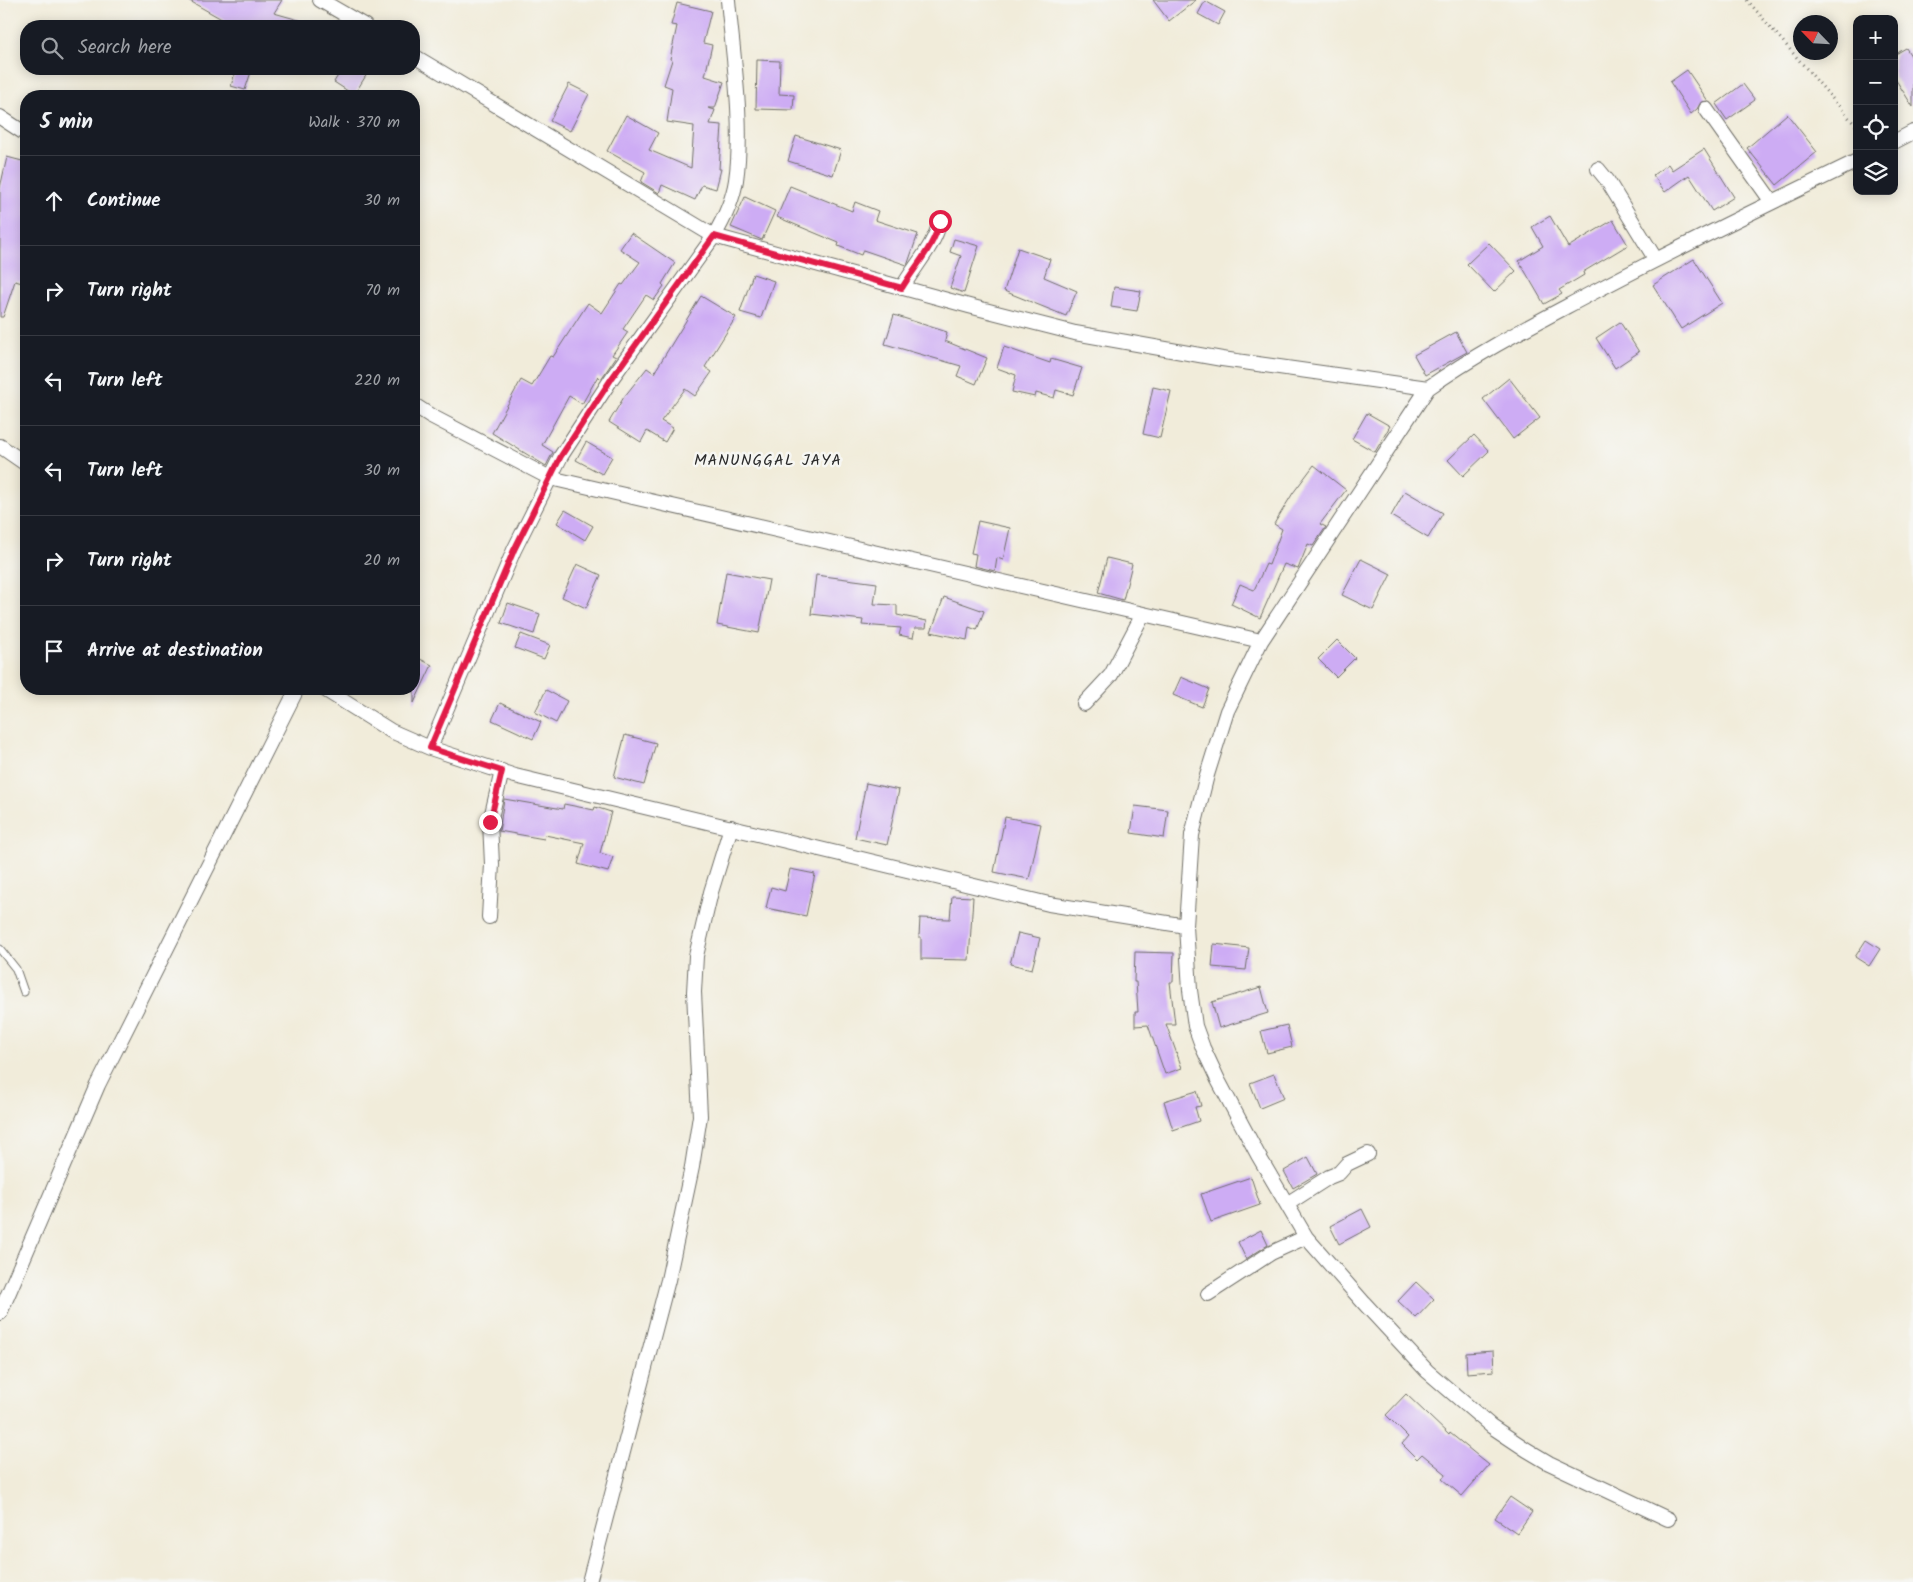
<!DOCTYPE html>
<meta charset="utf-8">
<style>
:root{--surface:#171b24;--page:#20242c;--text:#f1f3f6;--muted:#9ea1a6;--line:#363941}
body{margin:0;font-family:Kalam,sans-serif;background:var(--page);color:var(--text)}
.controls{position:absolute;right:15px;top:15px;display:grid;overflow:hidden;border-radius:10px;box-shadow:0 2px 12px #0003}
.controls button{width:45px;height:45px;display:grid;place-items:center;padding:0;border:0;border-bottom:1px solid var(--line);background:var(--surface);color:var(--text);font:25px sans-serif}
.compass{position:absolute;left:1793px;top:15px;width:45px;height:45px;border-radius:50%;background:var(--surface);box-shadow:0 2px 12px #0003;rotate:295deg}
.stop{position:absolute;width:15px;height:15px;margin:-11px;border:4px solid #e11d48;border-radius:50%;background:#fff}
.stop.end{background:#e11d48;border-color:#fff;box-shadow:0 1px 5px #0008}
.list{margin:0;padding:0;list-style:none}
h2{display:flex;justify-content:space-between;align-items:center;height:65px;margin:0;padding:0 20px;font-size:21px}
h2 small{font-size:16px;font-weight:400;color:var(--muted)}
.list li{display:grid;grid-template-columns:32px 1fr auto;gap:15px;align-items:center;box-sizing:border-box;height:90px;padding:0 20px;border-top:1px solid var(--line)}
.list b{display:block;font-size:19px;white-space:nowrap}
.list em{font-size:16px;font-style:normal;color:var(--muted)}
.icon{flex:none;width:28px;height:28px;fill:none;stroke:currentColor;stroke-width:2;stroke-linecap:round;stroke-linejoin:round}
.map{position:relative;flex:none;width:1913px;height:1582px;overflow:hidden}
.search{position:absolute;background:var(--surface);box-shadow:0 2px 12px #0003;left:20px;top:20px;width:400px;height:55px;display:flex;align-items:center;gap:12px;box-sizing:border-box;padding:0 18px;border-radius:20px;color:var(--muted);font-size:19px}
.panel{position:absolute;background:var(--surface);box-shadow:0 2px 12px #0003;left:20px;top:90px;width:400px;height:605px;border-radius:20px}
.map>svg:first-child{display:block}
.building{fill:#cdacf4}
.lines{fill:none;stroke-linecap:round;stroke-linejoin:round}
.lane-casing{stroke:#706f68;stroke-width:9}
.street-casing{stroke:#706f68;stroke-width:16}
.path{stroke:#706f68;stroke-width:3;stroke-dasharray:1 4;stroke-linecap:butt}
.lane{stroke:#fff;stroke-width:7}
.street{stroke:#fff;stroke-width:14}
.route{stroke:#e11d48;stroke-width:6}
.labels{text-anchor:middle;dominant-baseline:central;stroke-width:5;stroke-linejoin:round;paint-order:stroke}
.quarter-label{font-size:16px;letter-spacing:1px;fill:#2b2b2b;stroke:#f6f6f2}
</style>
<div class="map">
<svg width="1913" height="1582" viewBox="0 0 1913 1582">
<rect width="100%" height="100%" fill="#f6f6f2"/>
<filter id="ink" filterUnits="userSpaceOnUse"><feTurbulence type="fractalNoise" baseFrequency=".02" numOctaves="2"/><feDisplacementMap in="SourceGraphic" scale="10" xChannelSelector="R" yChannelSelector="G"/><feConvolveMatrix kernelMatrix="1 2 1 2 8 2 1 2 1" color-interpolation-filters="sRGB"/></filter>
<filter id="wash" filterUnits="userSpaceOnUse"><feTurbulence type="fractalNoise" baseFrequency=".0096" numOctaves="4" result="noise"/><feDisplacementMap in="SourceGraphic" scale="20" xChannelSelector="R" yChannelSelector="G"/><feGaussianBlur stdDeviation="1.12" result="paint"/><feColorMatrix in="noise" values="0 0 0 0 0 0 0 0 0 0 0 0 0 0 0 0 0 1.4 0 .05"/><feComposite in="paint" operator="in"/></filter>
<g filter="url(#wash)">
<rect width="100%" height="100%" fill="#f1ecda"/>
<g id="blocks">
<path class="building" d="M188,0H282L274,13L306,22L305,26H234Z
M1153,0H1196L1169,21Z
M1205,1L1225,12L1218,25L1198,14Z
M677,3L711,11L703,43L712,45L705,76L724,82L715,108H708L715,110L710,124L722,125L719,169H721L716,189L702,185L695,200L662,185L659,193L641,182L645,172L607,151L626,115L658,133L649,150L691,168L694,126L667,122L672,88L664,85L672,60L670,59L677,26L671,25Z
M1906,48L1913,59V107L1894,77V55Z
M757,60L780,61L779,94L794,95L793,110L756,109Z
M236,69H252L245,90L231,86Z
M342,69H370L354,95L334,82Z
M1687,70L1708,101L1701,102L1697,109L1691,114L1670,82Z
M569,84L589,94L570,131L550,121Z
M1743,84L1755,100L1727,120L1716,104Z
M1787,114L1817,152L1777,185L1747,148Z
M796,136L841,150L833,175L788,161Z
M1704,149L1734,197L1712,211L1689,175L1665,192L1653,175L1668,164L1672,170Z
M7,157L26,162V284L15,281L3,317H0V188Z
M790,186L852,211L855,202L878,211L875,220L918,234L908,263L907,265L863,250L861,255L838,246L839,243L777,217Z
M745,197L775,211L762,240L731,227Z
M1550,216L1568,247L1613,220L1628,245L1583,272L1584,275L1559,290L1562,294L1544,304L1519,261L1543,246L1532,227Z
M631,233L675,263L662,284L664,286L654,300L646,295L623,329L628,332L612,355L616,357L601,379L598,376L582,404L569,396L542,445L553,452L546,466L492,433L521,380L532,386L550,356L553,357L588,303L602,313L621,284L623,285L640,262L620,249Z
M954,239L979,246L964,293L950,288L961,256L950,252Z
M1489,243L1516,271L1494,292L1467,264Z
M1018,248L1050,259L1044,277L1077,291L1066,316L1004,291Z
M1694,259L1722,303L1681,329L1653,285Z
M753,274L774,281L761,318L740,312Z
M1114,287L1141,291L1137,311L1111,307Z
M701,296L736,317L705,367L712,372L695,396L685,389L661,421L673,428L665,442L647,431L641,442L609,422L624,397L647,368L654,373Z
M894,315L947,332L945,341L987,358L976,384L957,376L961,366L885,344Z
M1620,322L1639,352L1615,368L1596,338Z
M1456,332L1467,352L1425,375L1414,355Z
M1004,347L1050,363L1051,359L1082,368L1073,395L1056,390L1054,398L1036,393L1035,397L1012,392L1016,375L997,368Z
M1509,378L1540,418L1513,439L1483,399Z
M1153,387L1171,391L1160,438L1143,434Z
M1367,413L1390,426L1375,452L1352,439Z
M1474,435L1489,451L1463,476L1448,460Z
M586,442L612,457L602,474L576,460Z
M1314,465L1346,490L1320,524L1326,527L1313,546L1308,544L1298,569L1284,564L1260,618L1231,604L1240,584L1254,590L1266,564L1269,565L1282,529L1274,524L1293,493Z
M1405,491L1443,513L1428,538L1391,516Z
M565,510L593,526L585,540L557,523Z
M978,521L1010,528L1003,560L997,558L995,571L974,566L976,554L971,553Z
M1107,558L1132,564L1123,600L1098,593Z
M1361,559L1391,574L1373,610L1342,595Z
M577,564L601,575L586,608L562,597Z
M726,572L769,580L759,633L717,625Z
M816,575L877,583L874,604L897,605V615L927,621L926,628H915L913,638L899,635L901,628L862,625L863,620L811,614Z
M944,597L984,611L977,630L969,627L967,640L931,632Z
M508,603L540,614L534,634L501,623Z
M521,634L550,645L544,659L515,648Z
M1337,640L1355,658L1336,677L1318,659Z
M414,656L432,665L414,703Z
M1181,677L1209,689L1202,707L1173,695Z
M546,690L567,701L556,723L535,712Z
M500,703L541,722L533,739L492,720Z
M625,735L656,743L644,785L614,777Z
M866,783L899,790L887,845L855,838Z
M504,799L563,809L564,804L594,810L595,807L611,812L600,853L613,857L608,872L578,864L584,843L545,835L544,839L499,831Z
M1135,806L1168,810L1164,838L1131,833Z
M1005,817L1041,824L1029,879L994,872Z
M790,869L815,874L806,916L766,908L771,887L785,891Z
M952,896L973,897L969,960L921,959V937H919L920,918L950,919Z
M1018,933L1040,938L1032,969L1010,964Z
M1866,940L1880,949L1869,966L1855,957Z
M1214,944L1249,948L1246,970L1212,967Z
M1135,952L1174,953L1173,982H1170L1175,1024H1166L1182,1068L1165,1074L1148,1025L1135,1026V1012H1138L1136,982H1134Z
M1261,987L1268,1013L1219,1028L1212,1002Z
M1287,1025L1292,1047L1267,1053L1261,1031Z
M1274,1074L1284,1098L1260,1108L1250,1083Z
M1197,1091L1201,1106L1195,1107L1199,1121L1173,1130L1164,1101Z
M1308,1157L1317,1174L1293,1188L1284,1171Z
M1251,1177L1260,1205L1211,1222L1201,1194Z
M1362,1209L1371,1227L1339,1244L1330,1226Z
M1261,1230L1268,1245L1246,1259L1238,1242Z
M1416,1282L1434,1299L1416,1318L1398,1301Z
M1493,1351L1494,1371L1467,1373L1466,1353Z
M1406,1394L1449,1435L1450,1433L1489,1465L1462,1496L1442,1479L1446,1474L1422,1454L1417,1459L1402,1444L1408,1437L1386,1415Z
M1510,1497L1532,1512L1517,1533L1495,1518Z"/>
</g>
</g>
<g filter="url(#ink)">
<use href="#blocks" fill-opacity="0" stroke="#706f68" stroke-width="1"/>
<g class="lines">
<g class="lane-casing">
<path id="lane" d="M0,949L16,969L24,992"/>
</g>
<g class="street-casing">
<path id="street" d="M320,0L365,26
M414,56L714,236L969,306L1075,333L1222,359L1428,388
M1706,109L1772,202
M0,117L26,134
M1894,142L1913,132
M1598,169L1607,180L1656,260
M902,288C915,265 934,247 940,221
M414,405L431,416L550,478L1261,641
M0,446L26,464
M324,689L391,731L430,748L515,776L1049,904L1186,926
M1084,704L1111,675L1143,614
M430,748L514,550L561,456L612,378L714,236C724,219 733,200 736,180C744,124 733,56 728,0
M489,917L492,864L490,822L502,771
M1287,1204L1329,1177L1339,1173L1347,1164L1368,1154
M1208,1294L1271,1253L1306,1237
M0,1313L98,1085L297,689
M1668,1519L1549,1463L1527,1450L1491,1426L1427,1371L1364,1303L1306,1237L1258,1155L1218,1080L1203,1048L1195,1026L1190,990L1186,926L1192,835L1207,775L1227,711L1261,641L1428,388C1480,351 1536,323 1592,293C1679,247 1768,204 1857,161
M589,1582L668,1280L692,1167L700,1116L694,992L696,956L711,892L731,827"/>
</g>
<path class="path" d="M1747,0L1857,127"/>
<use href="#lane" class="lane"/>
<use href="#street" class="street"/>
</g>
</g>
<g class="lines" filter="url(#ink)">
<path class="route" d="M490,822L502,771L430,748L514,550L561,456L612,378L714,236L902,288C915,266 934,247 940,221"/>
</g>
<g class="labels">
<g class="quarter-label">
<text x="768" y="460">MANUNGGAL JAYA</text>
</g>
</g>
</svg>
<div class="controls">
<button>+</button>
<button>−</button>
<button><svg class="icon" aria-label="locate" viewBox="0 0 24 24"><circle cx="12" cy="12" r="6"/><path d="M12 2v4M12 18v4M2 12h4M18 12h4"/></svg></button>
<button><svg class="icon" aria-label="layers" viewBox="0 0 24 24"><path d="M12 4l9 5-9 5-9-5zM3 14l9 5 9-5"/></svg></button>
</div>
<svg class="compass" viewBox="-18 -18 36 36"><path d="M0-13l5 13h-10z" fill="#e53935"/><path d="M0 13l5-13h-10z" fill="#9ea1a6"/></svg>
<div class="stop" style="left:940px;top:221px"></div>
<div class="stop end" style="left:490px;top:822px"></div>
<div class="search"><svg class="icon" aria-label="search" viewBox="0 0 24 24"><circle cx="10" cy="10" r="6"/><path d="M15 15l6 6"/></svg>Search here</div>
<section class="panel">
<h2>5 min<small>Walk · 370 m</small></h2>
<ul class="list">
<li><svg class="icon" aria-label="ahead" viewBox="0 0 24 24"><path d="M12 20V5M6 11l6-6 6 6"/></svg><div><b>Continue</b></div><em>30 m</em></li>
<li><svg class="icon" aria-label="right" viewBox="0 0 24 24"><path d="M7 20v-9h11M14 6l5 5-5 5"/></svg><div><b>Turn right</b></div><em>70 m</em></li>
<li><svg class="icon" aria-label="left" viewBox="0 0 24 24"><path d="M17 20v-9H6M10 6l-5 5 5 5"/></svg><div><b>Turn left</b></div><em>220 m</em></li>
<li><svg class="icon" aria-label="left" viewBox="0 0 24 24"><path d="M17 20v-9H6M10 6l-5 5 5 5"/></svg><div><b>Turn left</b></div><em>30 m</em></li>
<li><svg class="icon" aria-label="right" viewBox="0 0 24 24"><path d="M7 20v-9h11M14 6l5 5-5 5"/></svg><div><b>Turn right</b></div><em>20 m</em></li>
<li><svg class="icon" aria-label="arrive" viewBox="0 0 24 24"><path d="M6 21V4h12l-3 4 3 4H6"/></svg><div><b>Arrive at destination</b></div></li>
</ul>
</section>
</div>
